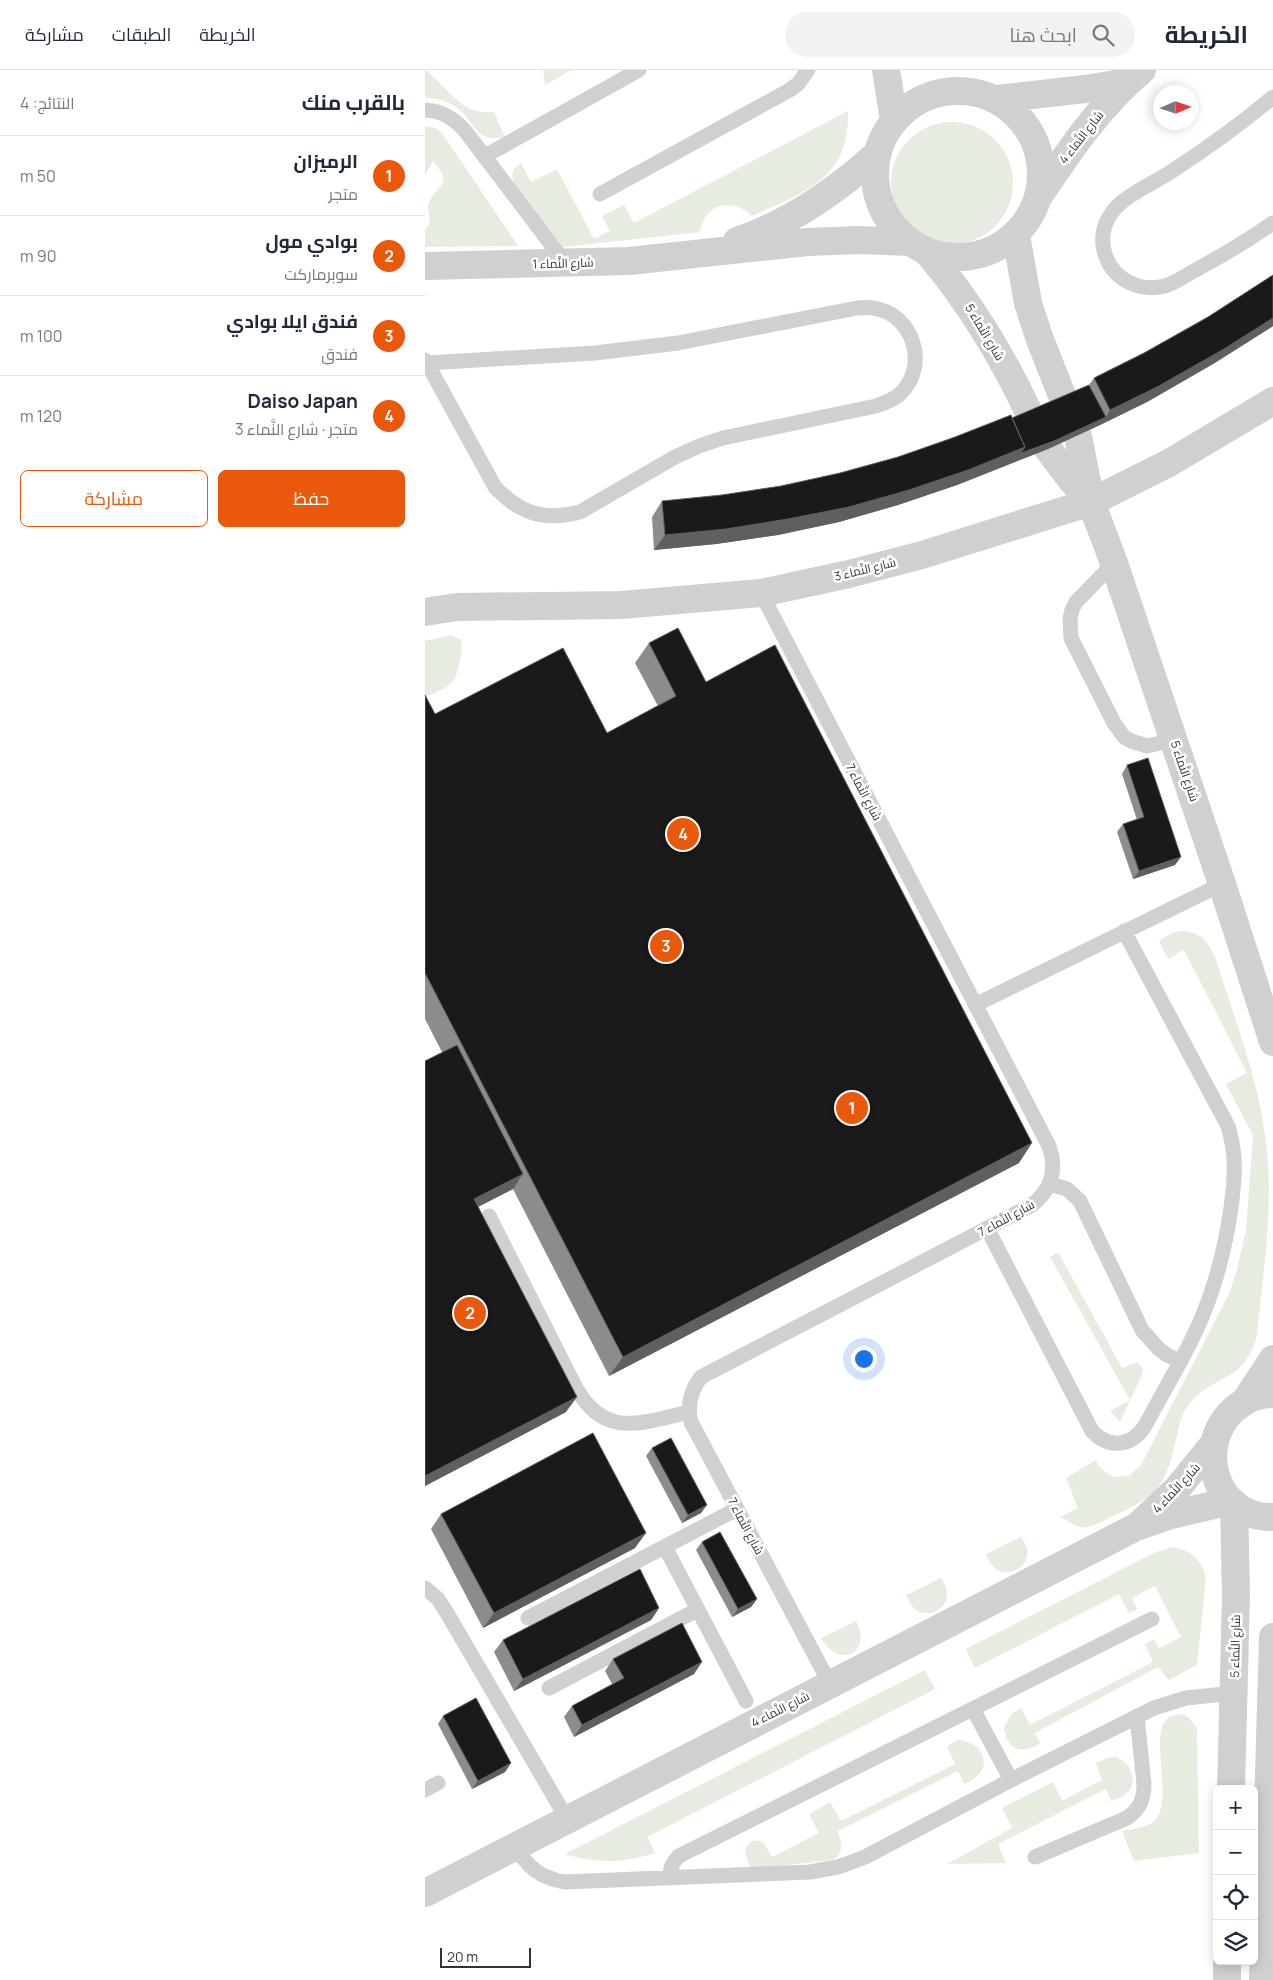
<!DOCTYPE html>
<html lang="ar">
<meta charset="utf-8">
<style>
:root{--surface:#fff;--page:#f2f2f3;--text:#1f2937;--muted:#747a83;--line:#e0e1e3;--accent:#ea580c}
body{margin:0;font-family:Manrope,Cairo,sans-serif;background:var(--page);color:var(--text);direction:rtl}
.controls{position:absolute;right:15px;bottom:15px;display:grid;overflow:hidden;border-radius:8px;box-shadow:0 2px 12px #0003}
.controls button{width:45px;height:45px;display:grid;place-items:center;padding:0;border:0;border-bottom:1px solid var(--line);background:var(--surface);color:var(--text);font:25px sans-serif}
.compass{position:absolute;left:728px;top:15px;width:45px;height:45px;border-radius:50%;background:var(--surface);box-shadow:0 2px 12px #0003;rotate:87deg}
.scale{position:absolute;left:15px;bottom:12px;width:91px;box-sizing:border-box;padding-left:5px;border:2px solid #333;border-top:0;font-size:14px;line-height:18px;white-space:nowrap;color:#333;-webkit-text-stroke:4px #fff;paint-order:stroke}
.you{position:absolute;left:438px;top:1288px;width:18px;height:18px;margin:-12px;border:4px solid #fff;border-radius:50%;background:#1a73e8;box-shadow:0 0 0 8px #1a73e833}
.badge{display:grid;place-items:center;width:32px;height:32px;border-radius:50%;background:var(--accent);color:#fff;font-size:16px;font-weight:700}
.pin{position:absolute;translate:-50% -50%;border:2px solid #fff;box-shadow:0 1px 5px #0006}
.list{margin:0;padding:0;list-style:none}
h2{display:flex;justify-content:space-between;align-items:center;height:65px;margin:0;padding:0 20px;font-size:21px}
h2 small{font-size:16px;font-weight:400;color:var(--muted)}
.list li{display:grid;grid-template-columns:32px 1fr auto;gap:15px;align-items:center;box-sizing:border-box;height:80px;padding:0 20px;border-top:1px solid var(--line)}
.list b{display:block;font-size:19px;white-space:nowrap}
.list p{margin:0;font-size:16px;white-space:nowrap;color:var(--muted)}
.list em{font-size:16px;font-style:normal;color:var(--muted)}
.actions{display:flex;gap:10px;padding:15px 20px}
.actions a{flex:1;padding:11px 0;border:1px solid var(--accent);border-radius:8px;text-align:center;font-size:18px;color:var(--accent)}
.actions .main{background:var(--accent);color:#fff}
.icon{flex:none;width:28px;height:28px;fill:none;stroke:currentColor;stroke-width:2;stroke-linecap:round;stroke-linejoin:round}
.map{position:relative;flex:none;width:848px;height:1910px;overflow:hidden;direction:ltr}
header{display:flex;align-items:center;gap:30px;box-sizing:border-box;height:70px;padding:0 25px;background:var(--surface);border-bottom:1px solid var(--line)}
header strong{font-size:24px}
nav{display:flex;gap:28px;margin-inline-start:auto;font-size:18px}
.search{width:350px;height:45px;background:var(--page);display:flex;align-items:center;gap:12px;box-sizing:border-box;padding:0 18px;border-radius:28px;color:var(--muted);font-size:19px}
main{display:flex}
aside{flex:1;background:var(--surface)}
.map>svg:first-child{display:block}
.green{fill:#e6ecdf}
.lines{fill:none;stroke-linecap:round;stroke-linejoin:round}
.service{stroke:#d0d0d0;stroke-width:15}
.minor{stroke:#d0d0d0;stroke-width:28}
.wall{fill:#8c8c8c}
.shaded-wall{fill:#5f5f5f}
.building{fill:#1a1a1a;stroke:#5f5f5f}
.labels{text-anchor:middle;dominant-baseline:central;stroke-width:5;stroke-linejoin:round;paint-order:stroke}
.street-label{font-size:12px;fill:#333;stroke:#fff}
</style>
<header>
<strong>الخريطة</strong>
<div class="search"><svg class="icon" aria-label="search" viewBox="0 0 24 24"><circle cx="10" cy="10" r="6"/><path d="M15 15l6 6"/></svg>ابحث هنا</div>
<nav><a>الخريطة</a><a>الطبقات</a><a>مشاركة</a></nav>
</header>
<main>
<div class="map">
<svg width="848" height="1910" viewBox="0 0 848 1910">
<rect width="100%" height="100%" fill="#fff"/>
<path class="green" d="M0,0C24,17 35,46 69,42L80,67C50,72 53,57 36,41C26,32 14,28 0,28Z
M118,0H146L120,15Z
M423,41C425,109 380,122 327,146C307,127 280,133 275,162L138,177L92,120C86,109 84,100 96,93L106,112L132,99L169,169L185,161L177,146L199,135L209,153Z
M466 113a61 61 0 1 1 122 0a61 61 0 1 1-122 0Z
M0,56L10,58L17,63L93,176L0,177V160L5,154L3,135C10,113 31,118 8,91L0,106Z
M26,565L36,570C38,577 36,582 35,589C30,618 24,616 0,627V571Z
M755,861C775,861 782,870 790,887C810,951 836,1015 842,1082C848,1143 838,1204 832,1265C819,1314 790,1303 765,1333C756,1343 754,1356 751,1369C741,1416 732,1426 688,1446C661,1459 661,1463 636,1447L653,1438L641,1408L671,1390L674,1397L688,1407L704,1406L716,1395L804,1224L811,1203L821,1161L828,1065L801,1014L822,1003L759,880L743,889L734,871L747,863Z
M633,1182L697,1298L709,1293L714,1294L718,1299L716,1307L695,1352L685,1341L705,1330L625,1187Z
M596,1467C598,1470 601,1474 602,1478C607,1498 580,1511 567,1495C564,1492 563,1488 561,1484Z
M747,1477C766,1480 776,1489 781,1507L772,1595L744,1610L733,1597L610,1663L615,1674C597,1684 582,1681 579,1658L586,1644L596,1638L605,1655L728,1592L720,1574L729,1569L734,1578L756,1567L730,1516L707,1528L712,1539L704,1543L694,1524L550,1598L541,1579L729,1483Z
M516,1508C518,1511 521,1515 521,1519C527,1539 500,1552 487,1536C484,1533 483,1529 481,1525Z
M431,1551C448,1583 414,1600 396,1568Z
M500,1600L510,1619L222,1767L230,1783C199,1793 171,1794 140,1784Z
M756,1644L763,1647L772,1658L774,1783L709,1791L697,1761C708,1759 722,1758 730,1750C749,1731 724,1665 742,1649C746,1645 751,1645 756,1644Z
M533,1670C555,1671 569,1693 550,1708C547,1711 543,1712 539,1714L533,1701L413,1761C416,1773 420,1783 407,1790L326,1799L320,1783C321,1773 328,1768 338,1772L347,1787L394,1763L384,1744L405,1732L416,1751L530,1694L522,1676Z
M691,1687C706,1693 715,1712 700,1725C696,1728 690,1729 686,1731L681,1719L573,1774L581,1793L522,1794L587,1758L577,1738L628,1712L637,1731L677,1710L671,1693L682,1688Z"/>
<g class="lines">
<path class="service" d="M848,27C817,53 784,77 750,99C732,112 701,124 688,141C677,155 675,172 681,187C690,211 716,222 740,216C749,213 759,207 767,202C795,187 822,171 848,153
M0,40C18,41 30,49 41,62L141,194
M60,86L214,0
M175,124L363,21L373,14L383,0
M0,290L2,293L70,417C95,444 119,451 155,442L250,387L274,376L298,368L451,336C460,333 468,330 475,324C505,296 488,243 448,238C443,237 437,238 432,238L253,273L170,283L2,293
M689,493L651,532L647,540L645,549L646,568L689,653L699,667L706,671L722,676L749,670
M336,523L623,1074C633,1098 627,1121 605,1136L276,1307C265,1321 262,1335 266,1352L405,1614
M550,935L797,814
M625,1114L642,1119L655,1131L717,1260L733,1278L742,1285L755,1291
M64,1146L151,1318C180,1369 216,1353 264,1342
M562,1158L667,1361C684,1379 706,1377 720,1356C743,1312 772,1268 787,1220C796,1193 802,1166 806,1138C810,1107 812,1086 803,1056L699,861
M240,1477L321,1631
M0,1518L13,1529L22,1543L142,1749
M103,1548L312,1439
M124,1618L272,1540
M548,1639L586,1710
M0,1720L13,1713
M90,1777C104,1798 114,1807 139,1812L385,1802L413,1797L440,1787L586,1710L729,1638L761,1628L809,1623
M610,1787L702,1748C715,1739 719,1729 719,1714L712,1646
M245,1808C245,1798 247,1793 254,1786L727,1549"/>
<path class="minor" d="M461,0L469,50
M450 104a83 83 0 1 1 166 0a83 83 0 1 1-166 0Z
M572,29L660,19L703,12
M614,126C644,81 675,35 717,0
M591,165L603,233L614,267L640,333
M312,171C363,154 411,121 451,85
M504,184C547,235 578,287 606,347
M0,196L204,191L383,172L434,170L485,172
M653,366L666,432L689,493L797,814L848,972
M623,379L648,412L666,432
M0,542L32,537L196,535L336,523L424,504L497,485L666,432L744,393L848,331
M848,1324C837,1324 825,1327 816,1334C766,1368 787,1449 848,1447
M821,1330L848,1289
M718,1451L752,1419L787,1376
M806,1719L811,1526L809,1433
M0,1823L711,1457L746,1445L806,1431
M802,1910V1891
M838,1910L848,1567"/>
</g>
<path class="wall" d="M848,205V256L788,294L722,332L675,355L623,379L590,392L532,415L473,435L414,452L353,465L291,474L229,480L227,447L237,431L297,425L356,416L415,403L473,387L587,348L664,315L669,308L719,283L783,247Z
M224,573L281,612L594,1093L184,1306L88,1119L53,1137L141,1342L0,1416L17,982L0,949V625L10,644L182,663L233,636L210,593Z
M702,695L750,795L708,809L692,762L698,754L712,750L697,704Z
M227,1378L276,1443L257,1453L221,1386Z
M16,1444L210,1478L58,1558L6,1459Z
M277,1472L332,1529L326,1537L307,1547L271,1480Z
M234,1538L226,1550L89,1621L69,1582L78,1570Z
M188,1589L269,1604L149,1667L139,1647L147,1636L187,1614L180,1601Z
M18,1646L86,1693L80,1702L47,1719L13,1654Z"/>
<path class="shaded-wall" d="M848,248V256L788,294L722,332L675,355L623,379L590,392L532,415L473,435L414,452L353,465L291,474L229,480L240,465L600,377L681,347L685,340Z
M756,787L750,795L708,809L714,801Z
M607,1073L594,1093L184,1306L198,1287Z
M98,1104L88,1119L39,1144L49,1129Z
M152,1327L141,1342L0,1416V1406Z
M282,1435L276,1443L257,1453L263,1445Z
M221,1463L210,1478L58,1558L69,1543Z
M332,1529L326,1537L307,1547L313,1539Z
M234,1538L226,1550L89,1621L98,1609Z
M277,1592L269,1604L149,1667L157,1655Z
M86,1693L80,1702L47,1719L53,1711Z"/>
<path class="building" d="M848,205V248L799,279L732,317L685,340L669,308L719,283L783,247Z
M664,315L681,347L629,371L596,383L600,377L587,348Z
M586,345L600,377L543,400L484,420L424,437L363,449L301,459L240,465L237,431L297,425L356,416L415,403L473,387L530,367Z
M253,558L281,612L350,575L607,1073L198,1287L0,903V625L10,644L138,578L182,663L251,626L224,573Z
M723,688L756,787L714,801L698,754L719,747L702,695Z
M32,975L98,1104L49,1129L152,1327L0,1406V991Z
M168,1363L221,1463L69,1543L16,1444Z
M246,1368L282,1435L263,1445L227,1378Z
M295,1462L332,1529L313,1539L277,1472Z
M215,1499L234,1538L98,1609L78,1570Z
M257,1553L277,1592L157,1655L147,1636L199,1608L188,1589Z
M51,1628L86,1693L53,1711L18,1646Z"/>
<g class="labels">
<g class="street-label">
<text transform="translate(656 67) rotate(-52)">شارع النَّماء 4</text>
<text transform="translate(138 193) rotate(-2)">شارع النَّماء 1</text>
<text transform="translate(560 262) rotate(59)">شارع النَّماء 5</text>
<text transform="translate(440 499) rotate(-14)">شارع النَّماء 3</text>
<text transform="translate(760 701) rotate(71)">شارع النَّماء 5</text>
<text transform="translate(439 722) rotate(62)">شارع النَّماء 7</text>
<text transform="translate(581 1148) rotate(-29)">شارع النَّماء 7</text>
<text transform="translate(751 1418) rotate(-47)">شارع النَّماء 4</text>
<text transform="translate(321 1456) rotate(62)">شارع النَّماء 7</text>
<text transform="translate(810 1576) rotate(-89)">شارع النَّماء 5</text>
<text transform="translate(355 1639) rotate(-27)">شارع النَّماء 4</text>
</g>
</g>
</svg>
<div class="controls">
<button>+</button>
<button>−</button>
<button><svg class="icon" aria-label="locate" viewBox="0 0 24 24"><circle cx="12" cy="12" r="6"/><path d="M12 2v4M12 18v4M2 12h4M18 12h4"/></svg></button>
<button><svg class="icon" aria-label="layers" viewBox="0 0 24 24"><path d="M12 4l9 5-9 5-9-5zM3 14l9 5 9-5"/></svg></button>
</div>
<svg class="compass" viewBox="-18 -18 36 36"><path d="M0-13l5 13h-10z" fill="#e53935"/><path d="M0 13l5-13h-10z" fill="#747a83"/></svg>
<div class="scale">20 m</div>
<div class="you"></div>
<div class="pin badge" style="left:427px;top:1038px">1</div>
<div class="pin badge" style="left:45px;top:1243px">2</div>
<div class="pin badge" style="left:241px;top:876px">3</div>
<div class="pin badge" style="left:258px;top:764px">4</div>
</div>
<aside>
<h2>بالقرب منك<small>النتائج: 4</small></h2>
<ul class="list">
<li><span class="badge">1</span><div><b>الرميزان</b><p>متجر</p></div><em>50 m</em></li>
<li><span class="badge">2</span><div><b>بوادي مول</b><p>سوبرماركت</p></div><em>90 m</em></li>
<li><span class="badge">3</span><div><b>فندق ايلا بوادي</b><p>فندق</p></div><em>100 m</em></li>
<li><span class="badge">4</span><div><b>Daiso Japan</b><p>متجر · شارع النَّماء 3</p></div><em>120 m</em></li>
</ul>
<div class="actions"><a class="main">حفظ</a><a>مشاركة</a></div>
</aside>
</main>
